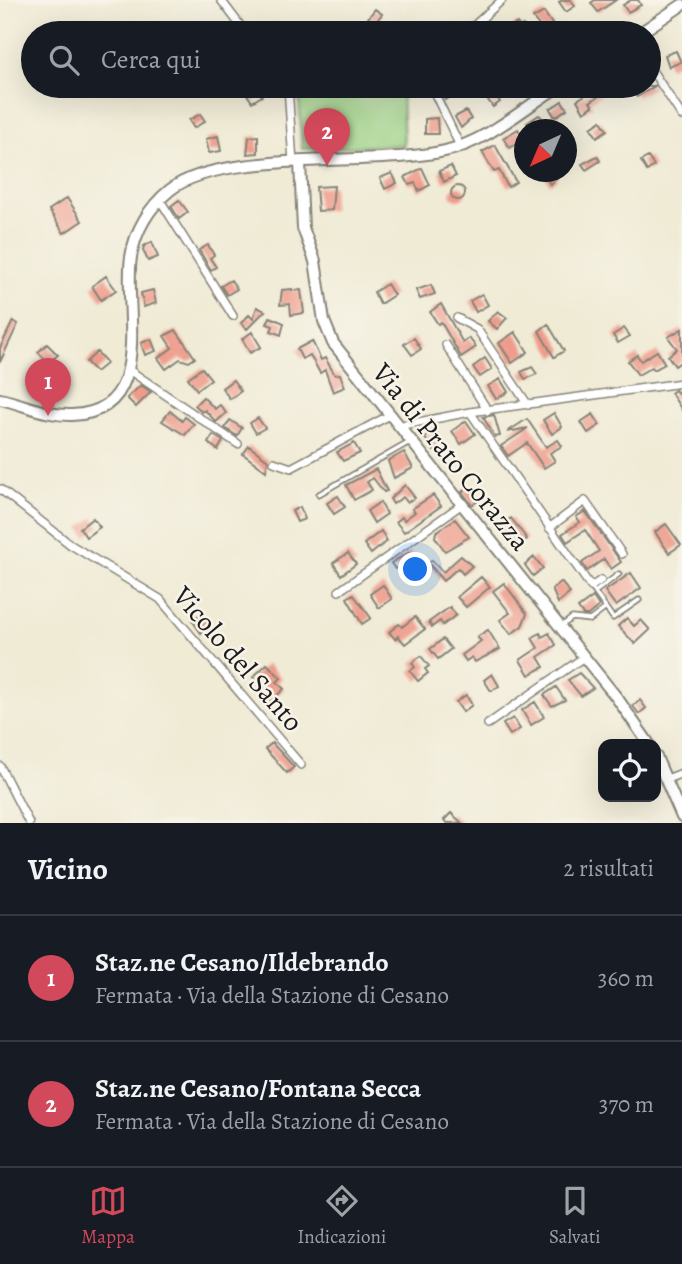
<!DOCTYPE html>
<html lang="it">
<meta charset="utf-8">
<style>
:root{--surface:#171b24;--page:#20242c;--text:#f1f3f6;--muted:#9ea1a6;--line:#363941;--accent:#d1495b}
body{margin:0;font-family:Alegreya,serif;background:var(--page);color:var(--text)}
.controls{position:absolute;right:21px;bottom:21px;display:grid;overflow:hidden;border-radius:14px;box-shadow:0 7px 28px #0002}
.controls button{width:63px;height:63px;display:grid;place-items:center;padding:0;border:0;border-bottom:2px solid var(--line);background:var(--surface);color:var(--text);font:35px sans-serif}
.compass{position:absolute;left:514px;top:119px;width:63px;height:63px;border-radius:50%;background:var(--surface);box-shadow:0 7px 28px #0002;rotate:224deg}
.you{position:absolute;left:416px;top:570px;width:24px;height:24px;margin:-18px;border:5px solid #fff;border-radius:50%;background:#1a73e8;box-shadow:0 0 0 10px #1a73e833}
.badge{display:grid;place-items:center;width:46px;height:46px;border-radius:50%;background:var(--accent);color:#fff;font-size:23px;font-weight:700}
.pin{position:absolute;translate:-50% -58px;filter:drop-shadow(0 2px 4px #0008)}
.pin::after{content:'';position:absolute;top:37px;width:24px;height:21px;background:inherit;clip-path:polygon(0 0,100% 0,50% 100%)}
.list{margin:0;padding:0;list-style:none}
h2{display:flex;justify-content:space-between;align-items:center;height:91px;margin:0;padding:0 28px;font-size:30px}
h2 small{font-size:23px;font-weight:400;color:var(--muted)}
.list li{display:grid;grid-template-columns:46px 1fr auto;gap:21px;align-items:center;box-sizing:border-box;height:126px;padding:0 28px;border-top:2px solid var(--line)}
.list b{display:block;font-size:26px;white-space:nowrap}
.list p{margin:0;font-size:23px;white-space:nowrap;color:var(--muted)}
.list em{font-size:23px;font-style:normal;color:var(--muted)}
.icon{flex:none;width:38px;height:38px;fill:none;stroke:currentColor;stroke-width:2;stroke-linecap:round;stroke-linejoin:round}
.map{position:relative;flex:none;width:682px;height:823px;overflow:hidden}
.search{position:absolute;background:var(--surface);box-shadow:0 7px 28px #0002;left:21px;right:21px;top:21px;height:77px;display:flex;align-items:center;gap:18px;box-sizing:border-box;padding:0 24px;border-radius:38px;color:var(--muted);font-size:26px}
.sheet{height:343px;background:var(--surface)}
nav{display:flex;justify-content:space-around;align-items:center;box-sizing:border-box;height:98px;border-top:2px solid var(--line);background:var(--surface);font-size:19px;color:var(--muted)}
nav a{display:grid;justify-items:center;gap:4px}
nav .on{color:var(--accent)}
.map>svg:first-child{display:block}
.green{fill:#98cf81;stroke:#5a764e;stroke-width:2}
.building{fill:#ef9b8b}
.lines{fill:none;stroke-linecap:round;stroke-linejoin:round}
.lane-casing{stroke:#868478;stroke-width:7}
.street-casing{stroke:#868478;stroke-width:10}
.secondary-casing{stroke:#868478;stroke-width:14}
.lane{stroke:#fff;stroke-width:3.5}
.street{stroke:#fff;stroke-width:7}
.secondary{stroke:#fff;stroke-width:10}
.labels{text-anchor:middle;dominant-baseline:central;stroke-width:5;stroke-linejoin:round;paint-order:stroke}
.street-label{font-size:28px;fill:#1c1c1c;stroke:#f7f3e8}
</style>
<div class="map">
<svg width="682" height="823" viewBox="0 0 682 823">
<rect width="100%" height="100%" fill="#f7f3e8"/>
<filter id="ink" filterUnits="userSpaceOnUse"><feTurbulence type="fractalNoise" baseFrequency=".0143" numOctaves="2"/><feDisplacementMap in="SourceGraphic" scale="14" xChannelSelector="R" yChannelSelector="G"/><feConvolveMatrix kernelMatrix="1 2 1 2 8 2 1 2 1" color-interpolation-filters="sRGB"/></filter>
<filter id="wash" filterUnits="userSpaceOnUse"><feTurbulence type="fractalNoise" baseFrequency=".00686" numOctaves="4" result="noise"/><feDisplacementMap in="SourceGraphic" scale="28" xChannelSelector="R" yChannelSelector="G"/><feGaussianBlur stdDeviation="1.57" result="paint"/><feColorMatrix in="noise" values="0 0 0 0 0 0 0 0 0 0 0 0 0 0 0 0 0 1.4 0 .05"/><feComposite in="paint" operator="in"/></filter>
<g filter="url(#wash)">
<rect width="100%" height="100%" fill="#f0ebd5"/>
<path class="green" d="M302,86H345V93L302,95Z
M402,92L404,145L302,149L299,97Z"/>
<g id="blocks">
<path class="building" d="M563,0H571L575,6L566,12L559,2Z
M595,0H616L598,12L591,3Z
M631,0H638L641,5L628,12L623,5Z
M375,9L382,14L375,23L368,18Z
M544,12L558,33H545L533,18Z
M517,23L520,27L523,25L527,30L524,33H503Z
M676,51L681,62L669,67L665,55Z
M251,86H256L262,96L252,102L244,90Z
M451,86L455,95L445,100L438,87Z
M478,86H499L504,93L497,97L500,102L493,107Z
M589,86H601L605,92L590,102L593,106L584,112L577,100L592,91Z
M630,86H655L637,97Z
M562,101L567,109L555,117L550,109Z
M466,111L471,119L461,128L455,117Z
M200,114L205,121L194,128L189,120Z
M539,115L549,124L541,130H532L527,123Z
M437,118L438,134H425V119Z
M601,121L607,130L597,137L591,128Z
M518,129L524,139L510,148L503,138Z
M218,136L221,151L209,153L206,139Z
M258,136V153L247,154L249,137Z
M495,145L516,182L508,187L499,170L494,172L482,152Z
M597,156L600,161L586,170L582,164Z
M648,157L654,166L647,171L641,161Z
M451,166L456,176L444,182L439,171Z
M422,168L430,185L419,191L415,183L409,185L405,177Z
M542,172H553L557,179L550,184Z
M392,173L397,183L385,189L380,178Z
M451 193a7 7 0 1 1 14 0a7 7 0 1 1-14 0Z
M334,186L332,210L318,211L316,187Z
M67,198L82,221L64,233L49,210Z
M179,200L188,212L179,219L171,206Z
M152,242L158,257L148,261L143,250L144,246Z
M208,245L214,255L210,258L216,267L211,270L199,250Z
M106,276L116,290L101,300L92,286Z
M231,280L237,289L227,295L221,286Z
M387,284L394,295L380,304L374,292Z
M431,285L435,294L420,299L416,290Z
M292,289V291L301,290L304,313L291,315L290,304L280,305L282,290Z
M153,290L156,303L144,307L141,293Z
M482,294L488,305L476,312L470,301Z
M441,304L463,343L469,338L476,347L461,357L441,322L438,324L430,312Z
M257,307L265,311L247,329L241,323L249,315L253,319Z
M498,311L507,318L497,329L488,321Z
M270,317L284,323L281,335L271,331L273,326L267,324Z
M13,321L18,324L0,362V348Z
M548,324L564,351L554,357L539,331Z
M624,328L630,336L618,343L613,335Z
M682,329V361L675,366L668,356L677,349L668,337Z
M176,330L195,358L189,362L180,359L166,369L158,358L172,348L164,336Z
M252,332L261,347L250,353L242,339Z
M515,332L528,352L512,363L499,343Z
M414,338L421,349L412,355L404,344Z
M151,339L156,351L145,355L141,343Z
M312,341L321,360L325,358L335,375L340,374L345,387L333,392L325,370L320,373L310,355L302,359L297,349Z
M47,344L58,355L48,363L38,352Z
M657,351L665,364L654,370L652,367L638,375L628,361L637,355L641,361Z
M97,352L107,363L96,372L86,362Z
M485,358L492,369L480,377L473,367Z
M532,367L537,374L525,379L521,372Z
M202,368L211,379L197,390L188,378Z
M46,371L54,378L45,389L37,382Z
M500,379L508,392L496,399L488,386Z
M233,380L241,391L230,399L222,388Z
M141,385L151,392L136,407L127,398Z
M675,390L682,397V410L671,393Z
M203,397L215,409L220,405L226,413L216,422L205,410L202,412L195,405Z
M170,411L182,421L185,417L194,424L185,435L162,421Z
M554,413L562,427L552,434L543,420Z
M593,414L600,425L588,433L581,422Z
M494,415L500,436L495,437L483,417Z
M258,418L265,428L256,433L250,423Z
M527,419L546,447L558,440L562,446L550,453L555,461L544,468L527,443L508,456L501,446L528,428L507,432Z
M230,420L242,428L237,436L225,428Z
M466,421L475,434L461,444L452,431Z
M435,431L444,444L434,451L425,438Z
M213,435L223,441L218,450L208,443Z
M354,443L360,453L343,461L337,452Z
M249,446L268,460L266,471L243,454Z
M404,452L413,468L394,478L388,461Z
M376,469L387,491L384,492L373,478L367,482L372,490L354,500L346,485Z
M405,485L415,498L407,502L403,497L393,504L390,499Z
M469,487L478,501L472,505L462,492Z
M433,495L441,506L404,532L396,522L402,517L404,520L415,512L412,509Z
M338,496L345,507L334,514L327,503Z
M380,502L387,514L374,523L367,511Z
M300,507L305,519L297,522L292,511Z
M585,511L621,562L611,569L604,559L587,571L582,563L599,551L585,530L567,542L562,534L580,522L576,517Z
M93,518L100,527L86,537L80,528Z
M511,518L527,539L517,546L501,525Z
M455,519L469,537L445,551L435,537L436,532Z
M666,524L681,545L669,553L655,532Z
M381,531L387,541L371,554L364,544Z
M410,552L414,558L395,569L391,563Z
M348,553L356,564L341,575L333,563Z
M461,556L472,566L463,574L458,568L443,581L428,563L432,560L443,572Z
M534,557L543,568L533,576L525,565Z
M631,573L641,588L616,606L605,591Z
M481,577L490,587L466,607L457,597Z
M561,582L570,593L558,603L552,589Z
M504,583L527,614L522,626L511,634L500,620L510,613L493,591Z
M383,585L392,599L379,608L370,594Z
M353,594L371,618L362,624L347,598Z
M593,597L599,606L588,615H583L578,608Z
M450,607L456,615L443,625L440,621L432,627L429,622Z
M201,614L210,627L201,633L192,620Z
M415,617L425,629L405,644L398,636L395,639L389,632L399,624L402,627Z
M627,618L634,626L641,620L650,630L635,644L618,626Z
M488,630L500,649L475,662L472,657L466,661L462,655L481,641L477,637Z
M540,633L542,637L549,633L556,645L538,657L544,667L529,675L520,660L538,648L532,638Z
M443,639L451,649L438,659L430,649Z
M421,656L429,666L425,669L428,673L418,681L410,671L415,667L412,663Z
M267,664L281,678L277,682L284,689L266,706L260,699L268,692L253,677Z
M579,673L593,688L581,696L568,680Z
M492,674L499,686L491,691L484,680Z
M556,687L565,700L552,706L544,695Z
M466,695L472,705L463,712L456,702Z
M640,700L646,708L639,714L633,706Z
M535,702L544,717L531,725L522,710Z
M513,718L520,729L510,735L503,724Z
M272,743L294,767L287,773L265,749Z
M451,813L462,823H447L444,820Z"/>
</g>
</g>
<g filter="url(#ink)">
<use href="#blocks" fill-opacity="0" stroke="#868478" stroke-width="2"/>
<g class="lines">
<g class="lane-casing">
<path id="lane" d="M319,494L408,443
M591,587L613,618L639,600
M595,592L619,574
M563,625L572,618L590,620L606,608"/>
</g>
<g class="street-casing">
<path id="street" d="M221,0L246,33
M466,33L502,0
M649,66L682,116
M288,86L293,163
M431,86L460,146
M160,200L233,316
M457,318L477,329L528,405
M446,345L488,411
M129,370L238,444
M470,412L591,587L601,580
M398,426L470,412L682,383
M274,462L291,468L388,416
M0,489L71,545L160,599L301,765
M549,528L585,501L622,554
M339,591L461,505
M488,724L584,657
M0,766L29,823
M667,779L682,773"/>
</g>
<g class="secondary-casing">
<path id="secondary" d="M640,33L682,5
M300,163L303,228L315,261L324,321L333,343L617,698L649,744
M0,399C24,404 47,416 72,415C157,412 123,308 131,257C135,231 149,207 170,190C220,149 376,167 445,151C486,142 524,108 559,86
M656,757L682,817"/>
</g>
<use href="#lane" class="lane"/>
<use href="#street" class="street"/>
<use href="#secondary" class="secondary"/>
</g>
</g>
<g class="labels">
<g class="street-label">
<text transform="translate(451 457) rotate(51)">Via di Prato Corazza</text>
<text transform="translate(238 659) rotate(49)">Vicolo del Santo</text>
</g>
</g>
</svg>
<div class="controls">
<button><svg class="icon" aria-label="locate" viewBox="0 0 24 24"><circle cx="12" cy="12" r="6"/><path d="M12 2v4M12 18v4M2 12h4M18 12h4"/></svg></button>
</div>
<svg class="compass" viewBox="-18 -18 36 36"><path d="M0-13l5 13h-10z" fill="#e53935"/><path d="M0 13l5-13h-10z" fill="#9ea1a6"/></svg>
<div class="you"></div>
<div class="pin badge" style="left:48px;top:416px">1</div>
<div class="pin badge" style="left:327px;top:166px">2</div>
<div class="search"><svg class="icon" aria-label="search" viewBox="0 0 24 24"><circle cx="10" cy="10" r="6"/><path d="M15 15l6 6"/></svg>Cerca qui</div>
</div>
<section class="sheet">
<h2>Vicino<small>2 risultati</small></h2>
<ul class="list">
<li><span class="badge">1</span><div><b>Staz.ne Cesano/Ildebrando</b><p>Fermata · Via della Stazione di Cesano</p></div><em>360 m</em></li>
<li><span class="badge">2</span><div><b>Staz.ne Cesano/Fontana Secca</b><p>Fermata · Via della Stazione di Cesano</p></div><em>370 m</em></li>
</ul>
</section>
<nav>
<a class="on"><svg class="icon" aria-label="map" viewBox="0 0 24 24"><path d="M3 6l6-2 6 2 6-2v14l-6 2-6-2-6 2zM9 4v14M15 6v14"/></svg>Mappa</a>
<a><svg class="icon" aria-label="directions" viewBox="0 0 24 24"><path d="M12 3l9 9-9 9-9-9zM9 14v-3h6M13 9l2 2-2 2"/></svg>Indicazioni</a>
<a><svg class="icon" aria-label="saved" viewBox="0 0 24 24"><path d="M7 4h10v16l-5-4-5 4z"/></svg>Salvati</a>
</nav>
